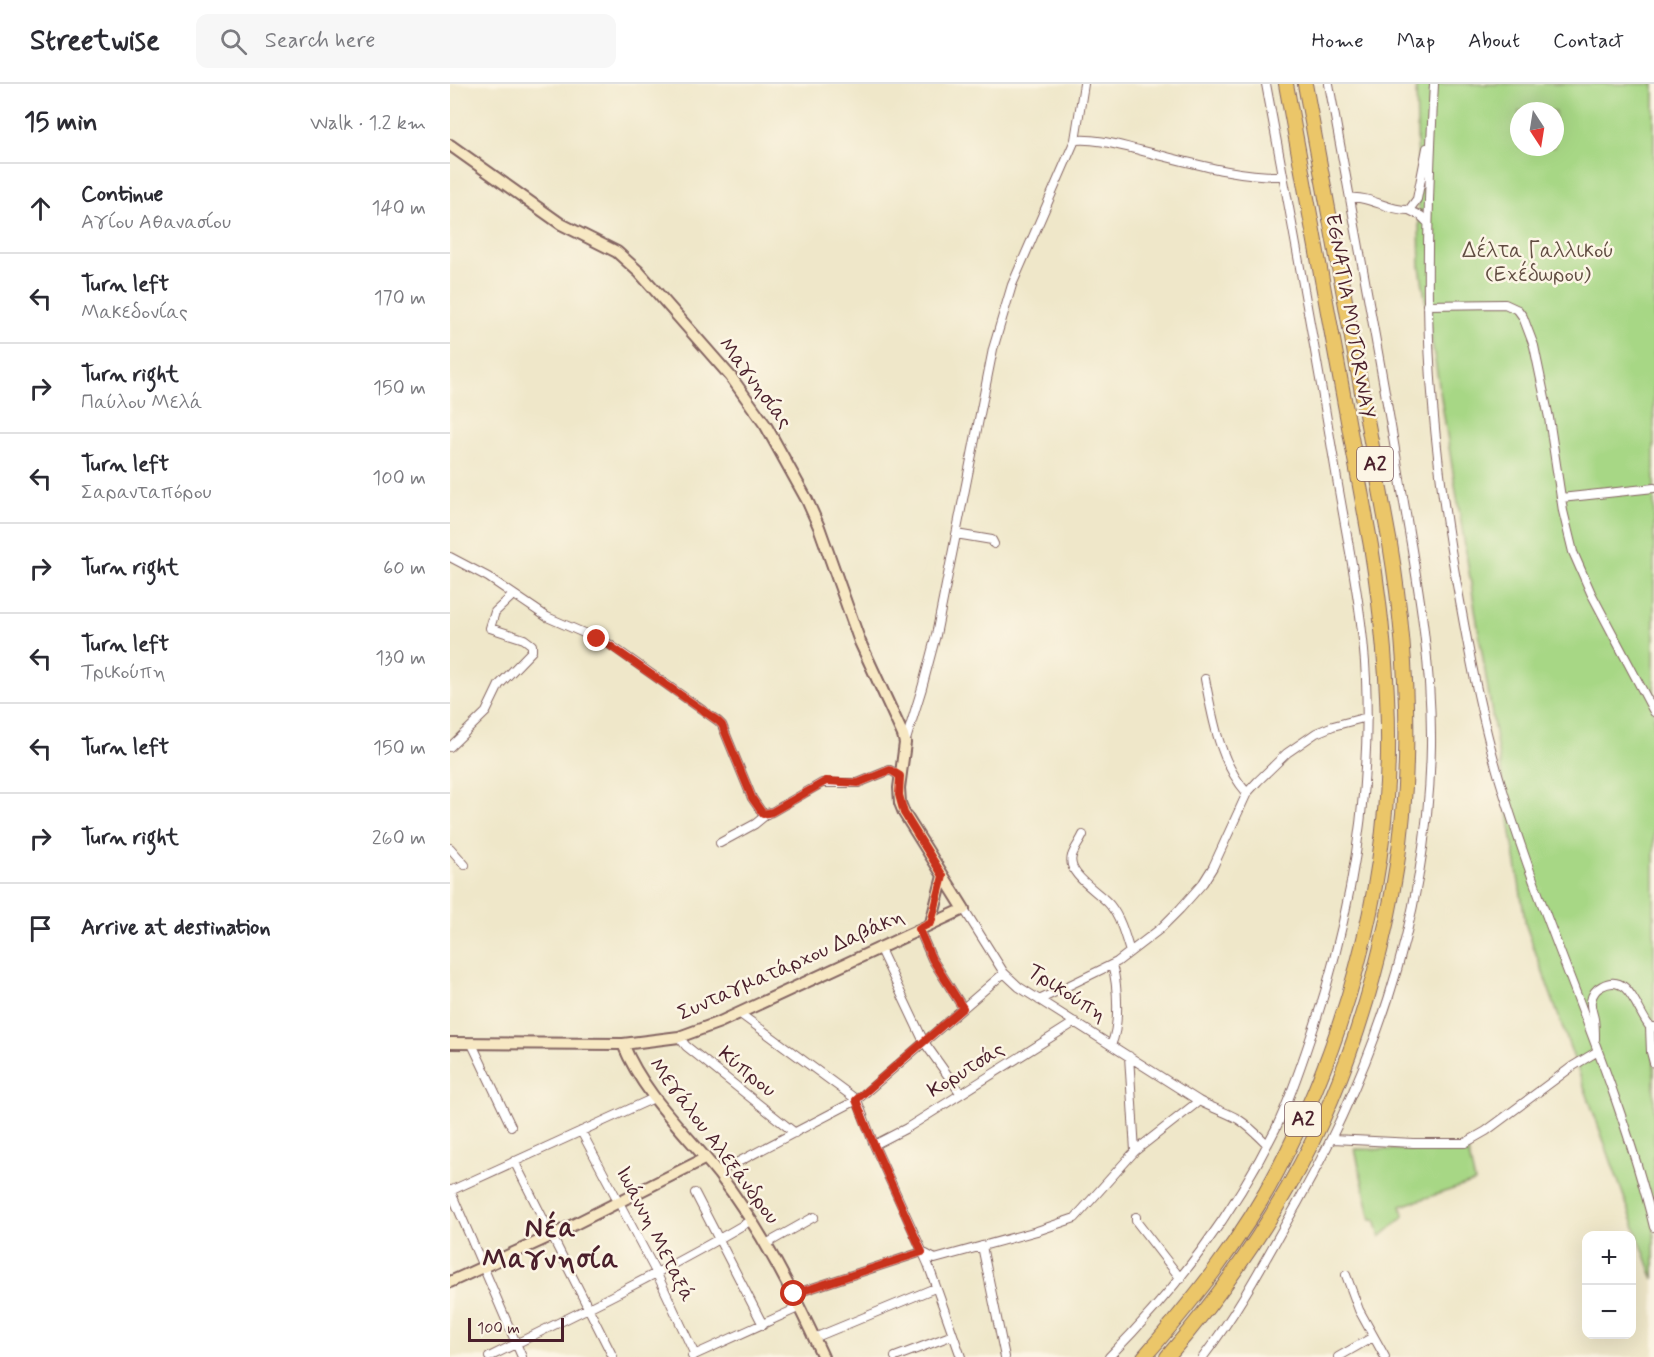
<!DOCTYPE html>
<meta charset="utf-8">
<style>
:root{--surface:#fff;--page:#f7f7f7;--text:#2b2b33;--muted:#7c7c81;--line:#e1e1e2}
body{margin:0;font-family:Mynerve,sans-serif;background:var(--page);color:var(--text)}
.controls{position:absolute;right:18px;bottom:18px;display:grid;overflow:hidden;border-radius:12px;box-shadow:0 6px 24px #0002}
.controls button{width:54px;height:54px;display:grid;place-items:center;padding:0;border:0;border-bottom:2px solid var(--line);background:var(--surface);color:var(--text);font:30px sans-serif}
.compass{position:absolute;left:1060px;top:18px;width:54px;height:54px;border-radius:50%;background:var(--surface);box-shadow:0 6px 24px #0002;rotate:168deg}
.scale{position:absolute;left:18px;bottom:15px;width:96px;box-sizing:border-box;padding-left:6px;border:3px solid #4a1f2b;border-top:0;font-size:16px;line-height:21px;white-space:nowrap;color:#4a1f2b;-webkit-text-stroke:4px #fcf5e5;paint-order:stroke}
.stop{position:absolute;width:18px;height:18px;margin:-14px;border:4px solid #c8321e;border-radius:50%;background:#fff}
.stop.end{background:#c8321e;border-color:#fff;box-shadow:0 2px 6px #0008}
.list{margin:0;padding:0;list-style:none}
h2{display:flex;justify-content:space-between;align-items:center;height:78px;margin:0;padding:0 24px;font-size:26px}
h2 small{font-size:20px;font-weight:400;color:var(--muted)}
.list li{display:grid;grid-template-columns:39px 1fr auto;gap:18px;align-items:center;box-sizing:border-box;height:90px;padding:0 24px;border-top:2px solid var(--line)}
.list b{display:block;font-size:22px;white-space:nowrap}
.list p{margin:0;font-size:20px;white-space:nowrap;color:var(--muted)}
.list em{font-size:20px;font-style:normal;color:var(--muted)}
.icon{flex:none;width:33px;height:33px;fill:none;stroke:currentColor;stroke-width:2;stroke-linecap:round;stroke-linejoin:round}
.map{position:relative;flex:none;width:1204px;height:1273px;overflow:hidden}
header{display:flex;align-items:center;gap:36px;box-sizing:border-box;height:84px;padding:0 30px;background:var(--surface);border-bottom:2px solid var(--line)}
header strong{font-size:28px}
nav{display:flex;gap:33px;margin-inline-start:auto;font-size:21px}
.search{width:420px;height:54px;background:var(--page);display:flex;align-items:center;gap:15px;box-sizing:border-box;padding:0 21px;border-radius:12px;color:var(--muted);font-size:22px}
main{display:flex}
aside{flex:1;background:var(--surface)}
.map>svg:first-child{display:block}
.green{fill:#a7d785;stroke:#787b58;stroke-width:1.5;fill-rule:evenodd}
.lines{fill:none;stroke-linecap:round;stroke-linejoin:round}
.street-casing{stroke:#846562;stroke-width:10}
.secondary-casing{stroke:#846562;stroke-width:14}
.highway-casing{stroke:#846562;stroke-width:16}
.street{stroke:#fff;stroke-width:8}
.secondary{stroke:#f7e8c3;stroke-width:10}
.highway{stroke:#ebc669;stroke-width:14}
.route{stroke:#c8321e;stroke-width:8}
.labels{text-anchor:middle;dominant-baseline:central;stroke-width:5;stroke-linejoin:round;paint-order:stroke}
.shield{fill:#fcf5e5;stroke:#7f5f63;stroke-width:1.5}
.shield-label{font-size:20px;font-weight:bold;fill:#4a1f2b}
.park-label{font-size:21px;fill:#614d42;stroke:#fcf5e5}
.street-label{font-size:21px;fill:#4a1f2b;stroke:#fcf5e5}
.district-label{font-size:27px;font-weight:bold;letter-spacing:1.5px;fill:#4a1f2b;stroke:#fcf5e5}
</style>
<header>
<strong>Streetwise</strong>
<div class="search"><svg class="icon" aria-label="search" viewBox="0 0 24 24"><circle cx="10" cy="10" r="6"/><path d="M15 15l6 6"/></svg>Search here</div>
<nav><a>Home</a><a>Map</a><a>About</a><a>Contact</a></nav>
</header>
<main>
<aside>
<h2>15 min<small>Walk · 1.2 km</small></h2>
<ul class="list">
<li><svg class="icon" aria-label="ahead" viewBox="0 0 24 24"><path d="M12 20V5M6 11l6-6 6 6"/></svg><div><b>Continue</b><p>Αγίου Αθανασίου</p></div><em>140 m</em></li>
<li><svg class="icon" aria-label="left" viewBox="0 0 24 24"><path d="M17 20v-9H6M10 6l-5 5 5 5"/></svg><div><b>Turn left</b><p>Μακεδονίας</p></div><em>170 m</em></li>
<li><svg class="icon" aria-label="right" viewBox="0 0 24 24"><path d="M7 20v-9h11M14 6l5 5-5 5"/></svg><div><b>Turn right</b><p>Παύλου Μελά</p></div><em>150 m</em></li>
<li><svg class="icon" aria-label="left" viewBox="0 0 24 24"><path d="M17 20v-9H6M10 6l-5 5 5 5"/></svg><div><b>Turn left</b><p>Σαρανταπόρου</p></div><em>100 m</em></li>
<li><svg class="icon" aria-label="right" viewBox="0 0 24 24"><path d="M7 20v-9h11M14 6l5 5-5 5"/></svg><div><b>Turn right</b></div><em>60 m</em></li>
<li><svg class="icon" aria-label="left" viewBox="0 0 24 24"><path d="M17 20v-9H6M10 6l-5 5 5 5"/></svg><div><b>Turn left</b><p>Τρικούπη</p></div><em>130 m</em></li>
<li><svg class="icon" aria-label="left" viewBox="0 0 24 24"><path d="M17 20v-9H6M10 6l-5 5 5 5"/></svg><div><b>Turn left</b></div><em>150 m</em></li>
<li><svg class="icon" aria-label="right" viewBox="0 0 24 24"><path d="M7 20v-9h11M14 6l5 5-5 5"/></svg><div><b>Turn right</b></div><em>260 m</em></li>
<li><svg class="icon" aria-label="arrive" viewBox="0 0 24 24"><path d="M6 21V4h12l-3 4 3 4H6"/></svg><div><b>Arrive at destination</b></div></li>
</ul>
</aside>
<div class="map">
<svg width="1204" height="1273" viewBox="0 0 1204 1273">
<rect width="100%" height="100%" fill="#fcf5e5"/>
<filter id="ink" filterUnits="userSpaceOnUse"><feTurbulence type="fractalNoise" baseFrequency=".0167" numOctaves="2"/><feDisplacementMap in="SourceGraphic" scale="12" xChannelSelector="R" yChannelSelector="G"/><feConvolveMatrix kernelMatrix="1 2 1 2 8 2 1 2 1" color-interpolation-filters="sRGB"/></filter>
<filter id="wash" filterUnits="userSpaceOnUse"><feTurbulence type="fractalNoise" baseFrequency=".008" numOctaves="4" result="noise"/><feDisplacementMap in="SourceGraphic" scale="24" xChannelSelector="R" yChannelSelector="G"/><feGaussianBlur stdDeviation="1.35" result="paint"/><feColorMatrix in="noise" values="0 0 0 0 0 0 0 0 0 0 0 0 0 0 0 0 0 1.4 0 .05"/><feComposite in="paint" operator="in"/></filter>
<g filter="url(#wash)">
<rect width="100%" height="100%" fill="#efe7c9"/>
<path class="green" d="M966,0H1204V1196L1076,842L970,183ZM1069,27H1105V63H1069Z
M905,1065L1018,1067L1025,1098L951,1122L954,1132L930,1153L925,1135L921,1136Z"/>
</g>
<g filter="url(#ink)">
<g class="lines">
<g class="street-casing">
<path id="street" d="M984,0C980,73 977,146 978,218C979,317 991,415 1009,512C1021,580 1034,647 1055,713C1100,858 1168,995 1204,1143
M625,56C648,54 671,62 693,67C739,78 786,93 833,92
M900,114C921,112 938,127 959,126L967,115L977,64
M959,126L971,132L978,139
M977,221L1055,220L1068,226L1073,233L1084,262L1099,334L1113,427L1123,468L1141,509L1204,628
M1111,414L1204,404
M506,450L542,456L544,460
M0,473L38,493L97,533L159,560L268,637L272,641L302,714L313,730L322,728L372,699H408L440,686L450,692
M755,595C763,635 769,677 797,709
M455,659L472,604L486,551L543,265L562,201L625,56L634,0
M0,663L36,628L49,601L82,567V561L74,555L40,544L45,528L63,511
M633,751C630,758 624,765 622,772C616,791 650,808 660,821C671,835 675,852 680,868
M270,759L305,740L316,731
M0,764L15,781
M514,825L554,889L569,903L749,1017C762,1024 776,1028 788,1035C799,1042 808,1051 817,1060
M469,845L482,875L513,924
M429,863L474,958L511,1010
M589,916L667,878L710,845L730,825L753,799L763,783L797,709L808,697L837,669L866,649L883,642L917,633
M289,929L407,1016L424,1061L478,1180L511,1273
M1200,943L1201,968L1204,979
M229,953L236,962L345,1049
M1145,955C1145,948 1145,942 1144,935C1143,929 1140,923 1141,917C1142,911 1146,905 1152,902C1179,887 1187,928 1200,943H1204
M22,960L61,1042
M661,961C670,943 668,901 662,881
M679,972L685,1067
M131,1047L207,1190L245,1271
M883,1055L964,1059H1015L1036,1047L1123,982L1148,967
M424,1061L457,1044L625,938
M64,1077L163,1273
M267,1089L407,1016L554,889
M0,1106L72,1273
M0,1107L204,1014
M245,1109L313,1241
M686,1133V1137L731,1195
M316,1160L364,1133
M532,1162L555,1273
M896,1191L909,1226L935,1273
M344,1210L472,1168L485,1175L587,1147L625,1134L685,1067L749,1017
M364,1254L485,1204
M242,1272L350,1223
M39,1273C127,1230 215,1187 300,1137
M445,1273L503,1251
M659,1273C728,1203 782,1132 826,1044C840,1015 850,985 860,955C899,840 921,717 916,595C913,530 899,465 888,401C866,267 841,133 816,0
M753,1273C783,1234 807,1191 831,1148C920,996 978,840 981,661C982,571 965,484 950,395C928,263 903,132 879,0
M888,1273L923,1253"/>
</g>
<g class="secondary-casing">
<path id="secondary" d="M0,61L111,140L167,168L189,188L281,293L316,342L357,416L369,443L410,558L453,651L455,659L449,704L450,719L454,729L514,825L270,938L229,953L173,960L0,959
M481,839L493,792
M173,960C194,1011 234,1047 268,1089C312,1146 343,1208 373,1273
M0,1198L103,1151L254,1075"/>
</g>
<g class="highway-casing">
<path id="highway" d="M694,1273C744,1215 793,1154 828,1086C893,961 936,811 938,669C939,599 932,531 921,462L836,0
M717,1273C764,1219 805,1162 840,1100C909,978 953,816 956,676C958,603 952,532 940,460L855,0"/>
</g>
<use href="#street" class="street"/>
<use href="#secondary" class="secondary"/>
<use href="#highway" class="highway"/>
</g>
</g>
<g class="lines" filter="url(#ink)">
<path class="route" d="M147,555L159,561L268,637L272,641L302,714L313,730L322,728L376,697L408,699L440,686L450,692L449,711L454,729L493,792L481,839L469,845L482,875L513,924L406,1016L424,1061L472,1168L344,1210"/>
</g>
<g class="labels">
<g class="shield">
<rect x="907" y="363" width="36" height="34" rx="4.5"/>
<rect x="835" y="1018" width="36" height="34" rx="4.5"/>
</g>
<g class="shield-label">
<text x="925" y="380">Α2</text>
<text x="853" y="1035">Α2</text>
</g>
<g class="park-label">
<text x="1088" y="167">Δέλτα Γαλλικού<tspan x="1088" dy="24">(Εχέδωρου)</tspan></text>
</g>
<g class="street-label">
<text transform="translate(900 232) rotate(80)">EGNATIA MOTORWAY</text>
<text transform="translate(305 299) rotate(53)">Μαγνησίας</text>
<text transform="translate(341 881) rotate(-24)">Συνταγματάρχου Δαβάκη</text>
<text transform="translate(617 909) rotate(33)">Τρικούπη</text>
<text transform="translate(516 986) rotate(-32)">Κορυτσάς</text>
<text transform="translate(297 988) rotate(39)">Κύπρου</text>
<text transform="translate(264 1057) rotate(53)">Μεγάλου Αλεξάνδρου</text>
<text transform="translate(205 1150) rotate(63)">Ιωάννη Μεταξά</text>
</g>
<g class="district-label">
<text x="101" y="1145">Νέα<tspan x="101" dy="31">Μαγνησία</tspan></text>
</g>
</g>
</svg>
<div class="controls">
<button>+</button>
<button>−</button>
</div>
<svg class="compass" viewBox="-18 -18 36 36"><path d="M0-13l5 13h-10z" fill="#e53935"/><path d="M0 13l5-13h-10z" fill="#7c7c81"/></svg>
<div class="scale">100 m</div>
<div class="stop" style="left:344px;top:1210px"></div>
<div class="stop end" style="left:147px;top:555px"></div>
</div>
</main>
